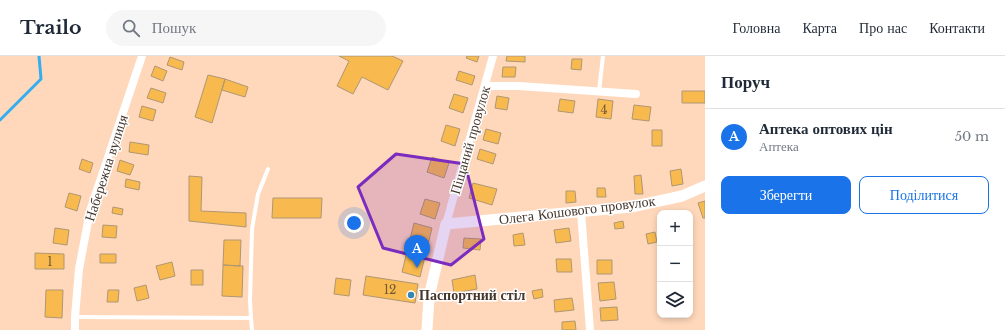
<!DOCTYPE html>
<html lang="uk">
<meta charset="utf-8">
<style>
:root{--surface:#fff;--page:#f6f6f7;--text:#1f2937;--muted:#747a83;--line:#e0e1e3;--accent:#1a73e8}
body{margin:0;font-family:"Libre Baskerville",serif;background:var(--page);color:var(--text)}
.controls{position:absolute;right:12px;bottom:12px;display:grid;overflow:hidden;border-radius:8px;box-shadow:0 2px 6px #0003}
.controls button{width:36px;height:36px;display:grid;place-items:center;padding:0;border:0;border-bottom:1px solid var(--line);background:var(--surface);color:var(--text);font:20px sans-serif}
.you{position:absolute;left:354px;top:167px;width:14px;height:14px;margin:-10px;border:3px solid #fff;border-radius:50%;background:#1a73e8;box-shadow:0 0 0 6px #1a73e833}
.badge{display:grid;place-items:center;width:26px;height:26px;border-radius:50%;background:var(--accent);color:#fff;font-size:13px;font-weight:700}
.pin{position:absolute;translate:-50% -33px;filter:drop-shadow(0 1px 2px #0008)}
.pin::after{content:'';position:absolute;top:21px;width:14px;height:12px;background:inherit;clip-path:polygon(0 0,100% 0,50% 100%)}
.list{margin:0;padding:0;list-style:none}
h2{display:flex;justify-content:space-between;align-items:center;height:52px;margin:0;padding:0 16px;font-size:17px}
h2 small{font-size:13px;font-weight:400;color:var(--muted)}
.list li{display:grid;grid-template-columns:26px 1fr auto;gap:12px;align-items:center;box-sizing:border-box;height:56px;padding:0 16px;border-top:1px solid var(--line)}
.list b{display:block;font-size:15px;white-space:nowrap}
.list p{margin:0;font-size:13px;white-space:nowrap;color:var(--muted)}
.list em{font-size:13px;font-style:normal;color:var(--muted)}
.actions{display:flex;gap:8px;padding:12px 16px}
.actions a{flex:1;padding:9px 0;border:1px solid var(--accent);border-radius:8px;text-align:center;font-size:14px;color:var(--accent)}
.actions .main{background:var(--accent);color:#fff}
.icon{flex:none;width:22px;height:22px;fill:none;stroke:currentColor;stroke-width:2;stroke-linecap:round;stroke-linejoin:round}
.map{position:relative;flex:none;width:705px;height:274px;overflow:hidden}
header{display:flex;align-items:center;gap:24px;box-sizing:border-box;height:56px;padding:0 20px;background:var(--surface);border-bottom:1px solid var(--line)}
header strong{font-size:19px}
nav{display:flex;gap:22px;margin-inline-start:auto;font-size:14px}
.search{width:280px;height:36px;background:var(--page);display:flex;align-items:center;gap:10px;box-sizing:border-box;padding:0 14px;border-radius:22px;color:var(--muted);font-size:15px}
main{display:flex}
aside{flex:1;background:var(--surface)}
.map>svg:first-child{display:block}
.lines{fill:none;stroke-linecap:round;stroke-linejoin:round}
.stream{stroke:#35aef0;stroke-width:3}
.building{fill:#f8ba4e;stroke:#af9772}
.lane{stroke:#fff;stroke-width:4}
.street{stroke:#fff;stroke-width:8}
.secondary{stroke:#fff;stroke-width:11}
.marked{fill:#7b2cbf;fill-opacity:0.2;stroke:#7b2cbf;stroke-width:3;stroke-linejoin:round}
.poi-dot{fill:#3386b6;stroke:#fff;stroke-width:1.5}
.labels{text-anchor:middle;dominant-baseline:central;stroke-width:3;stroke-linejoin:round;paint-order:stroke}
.number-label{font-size:12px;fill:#725734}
.street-label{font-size:14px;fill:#45362b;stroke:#fff}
.poi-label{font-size:14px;font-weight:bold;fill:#45362b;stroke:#fff;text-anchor:start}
</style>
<header>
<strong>Trailo</strong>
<div class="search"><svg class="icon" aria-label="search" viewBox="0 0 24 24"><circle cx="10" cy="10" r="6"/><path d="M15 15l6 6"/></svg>Пошук</div>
<nav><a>Головна</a><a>Карта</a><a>Про нас</a><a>Контакти</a></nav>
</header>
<main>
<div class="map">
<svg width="705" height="274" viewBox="0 0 705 274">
<rect width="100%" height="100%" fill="#ffd8bb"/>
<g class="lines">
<path class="stream" d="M0,64L41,23L39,0"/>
</g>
<path class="building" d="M339,0H392L403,5L388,34L362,21L353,38L337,30L349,5Z
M467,0H479L477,6L466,2Z
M507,0H525V6L506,5Z
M170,1L184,6L182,14L167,9Z
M572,3H582L581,14L571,13Z
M155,10L167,15L163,25L151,20Z
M503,11H516L515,21H502Z
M459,15L475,20L472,29L456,24Z
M208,19L225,23L212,67L195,61Z
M225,23L248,31L245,41L222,34Z
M151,32L166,37L163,47L147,42Z
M682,35H705V47H682Z
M454,38L468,42L463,57L449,52Z
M497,40L509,42L507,54L495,52Z
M560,43L575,45L573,57L558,55Z
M598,43L613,45L611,63L596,61Z
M634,49L651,51L649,65L632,63Z
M142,50L156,54L153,65L139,61Z
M446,69L460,73L455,90L441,85Z
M486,73L501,77L498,88L483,84Z
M652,74H662V90H652Z
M130,86L149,89L148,99L129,96Z
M480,93L496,98L493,108L477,103Z
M432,101L449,107L444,122L427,116Z
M82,103L93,107L90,117L79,113Z
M120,104L134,109L130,119L117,115Z
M681,113L683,128L672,130L670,115Z
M641,119L643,138H635L634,120Z
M189,120L202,121L201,155L246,157V171L189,165Z
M126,123L140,126L139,134L125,131Z
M473,127L497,133L492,149L469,142Z
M597,132H605L606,141H597Z
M566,135H575L576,146L566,147Z
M69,137L81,140L77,155L65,151Z
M273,142H322L321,162H272Z
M425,143L440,147L435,163L420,158Z
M705,145V162H703L698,147Z
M113,151L123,153L122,159L112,157Z
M623,165L624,172L615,173L614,167Z
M414,167L432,172L420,221L402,216Z
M103,169L117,170L116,182L102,181Z
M55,172L69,174L67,189L53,187Z
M569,172L571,185L556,187L554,174Z
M655,176L657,186L648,188L646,178Z
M523,177L525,189L514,190L513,179Z
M464,182L481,183L480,194L463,192Z
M224,184H241L240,210L223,209Z
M35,197L64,198V213H35Z
M100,198H116V207H100Z
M556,203H571L572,216H557Z
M597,204H612V218H597Z
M172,206L175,220L160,224L156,210Z
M223,209L243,210L242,241L222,240Z
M191,214H203V229H191Z
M475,219L477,233L454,237L452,224Z
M366,220L418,228L415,247L363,239Z
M336,222L351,224L349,240L334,238Z
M614,226L616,243L600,245L598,227Z
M146,229L149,242L137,245L134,232Z
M542,233L543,241L534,243L532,235Z
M46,234H63L62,262L45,261Z
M108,234H119L118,246H107Z
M572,242L574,254L555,256L554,244Z
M617,251L618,264L601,265L600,252Z
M575,265L576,274H562V266Z"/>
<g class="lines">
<path class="lane" d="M599,35L603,0
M75,261L251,262L252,274
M251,262L250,244L252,173L258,138L268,113"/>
<path class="street" d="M485,30H519L636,38
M581,156L590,274
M446,168L493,0
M75,274V261L79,213L90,155L142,0"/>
<path class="secondary" d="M427,274L429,241L446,168L631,151L682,140L705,130"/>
</g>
<path class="marked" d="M396,98L465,108L484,183L451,209L383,192L358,131Z"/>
<circle class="poi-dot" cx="411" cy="239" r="4"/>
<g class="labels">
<g class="number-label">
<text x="604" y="53">4</text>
<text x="50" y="205">1</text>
<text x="390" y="233">12</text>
</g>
<g class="street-label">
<text transform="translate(470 84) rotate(-74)">Піщаний провулок</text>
<text transform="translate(106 112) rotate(-72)">Набережна вулиця</text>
<text transform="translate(577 154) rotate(-7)">Олега Кошового провулок</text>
</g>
<g class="poi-label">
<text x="419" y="239">Паспортний стіл</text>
</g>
</g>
</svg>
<div class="controls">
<button>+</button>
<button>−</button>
<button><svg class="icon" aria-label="layers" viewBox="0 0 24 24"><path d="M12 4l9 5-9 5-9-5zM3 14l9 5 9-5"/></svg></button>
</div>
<div class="you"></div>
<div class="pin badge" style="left:417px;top:212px">A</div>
</div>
<aside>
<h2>Поруч<small></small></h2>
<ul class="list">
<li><span class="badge">A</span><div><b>Аптека оптових цін</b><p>Аптека</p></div><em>50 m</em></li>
</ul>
<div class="actions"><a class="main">Зберегти</a><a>Поділитися</a></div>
</aside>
</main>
